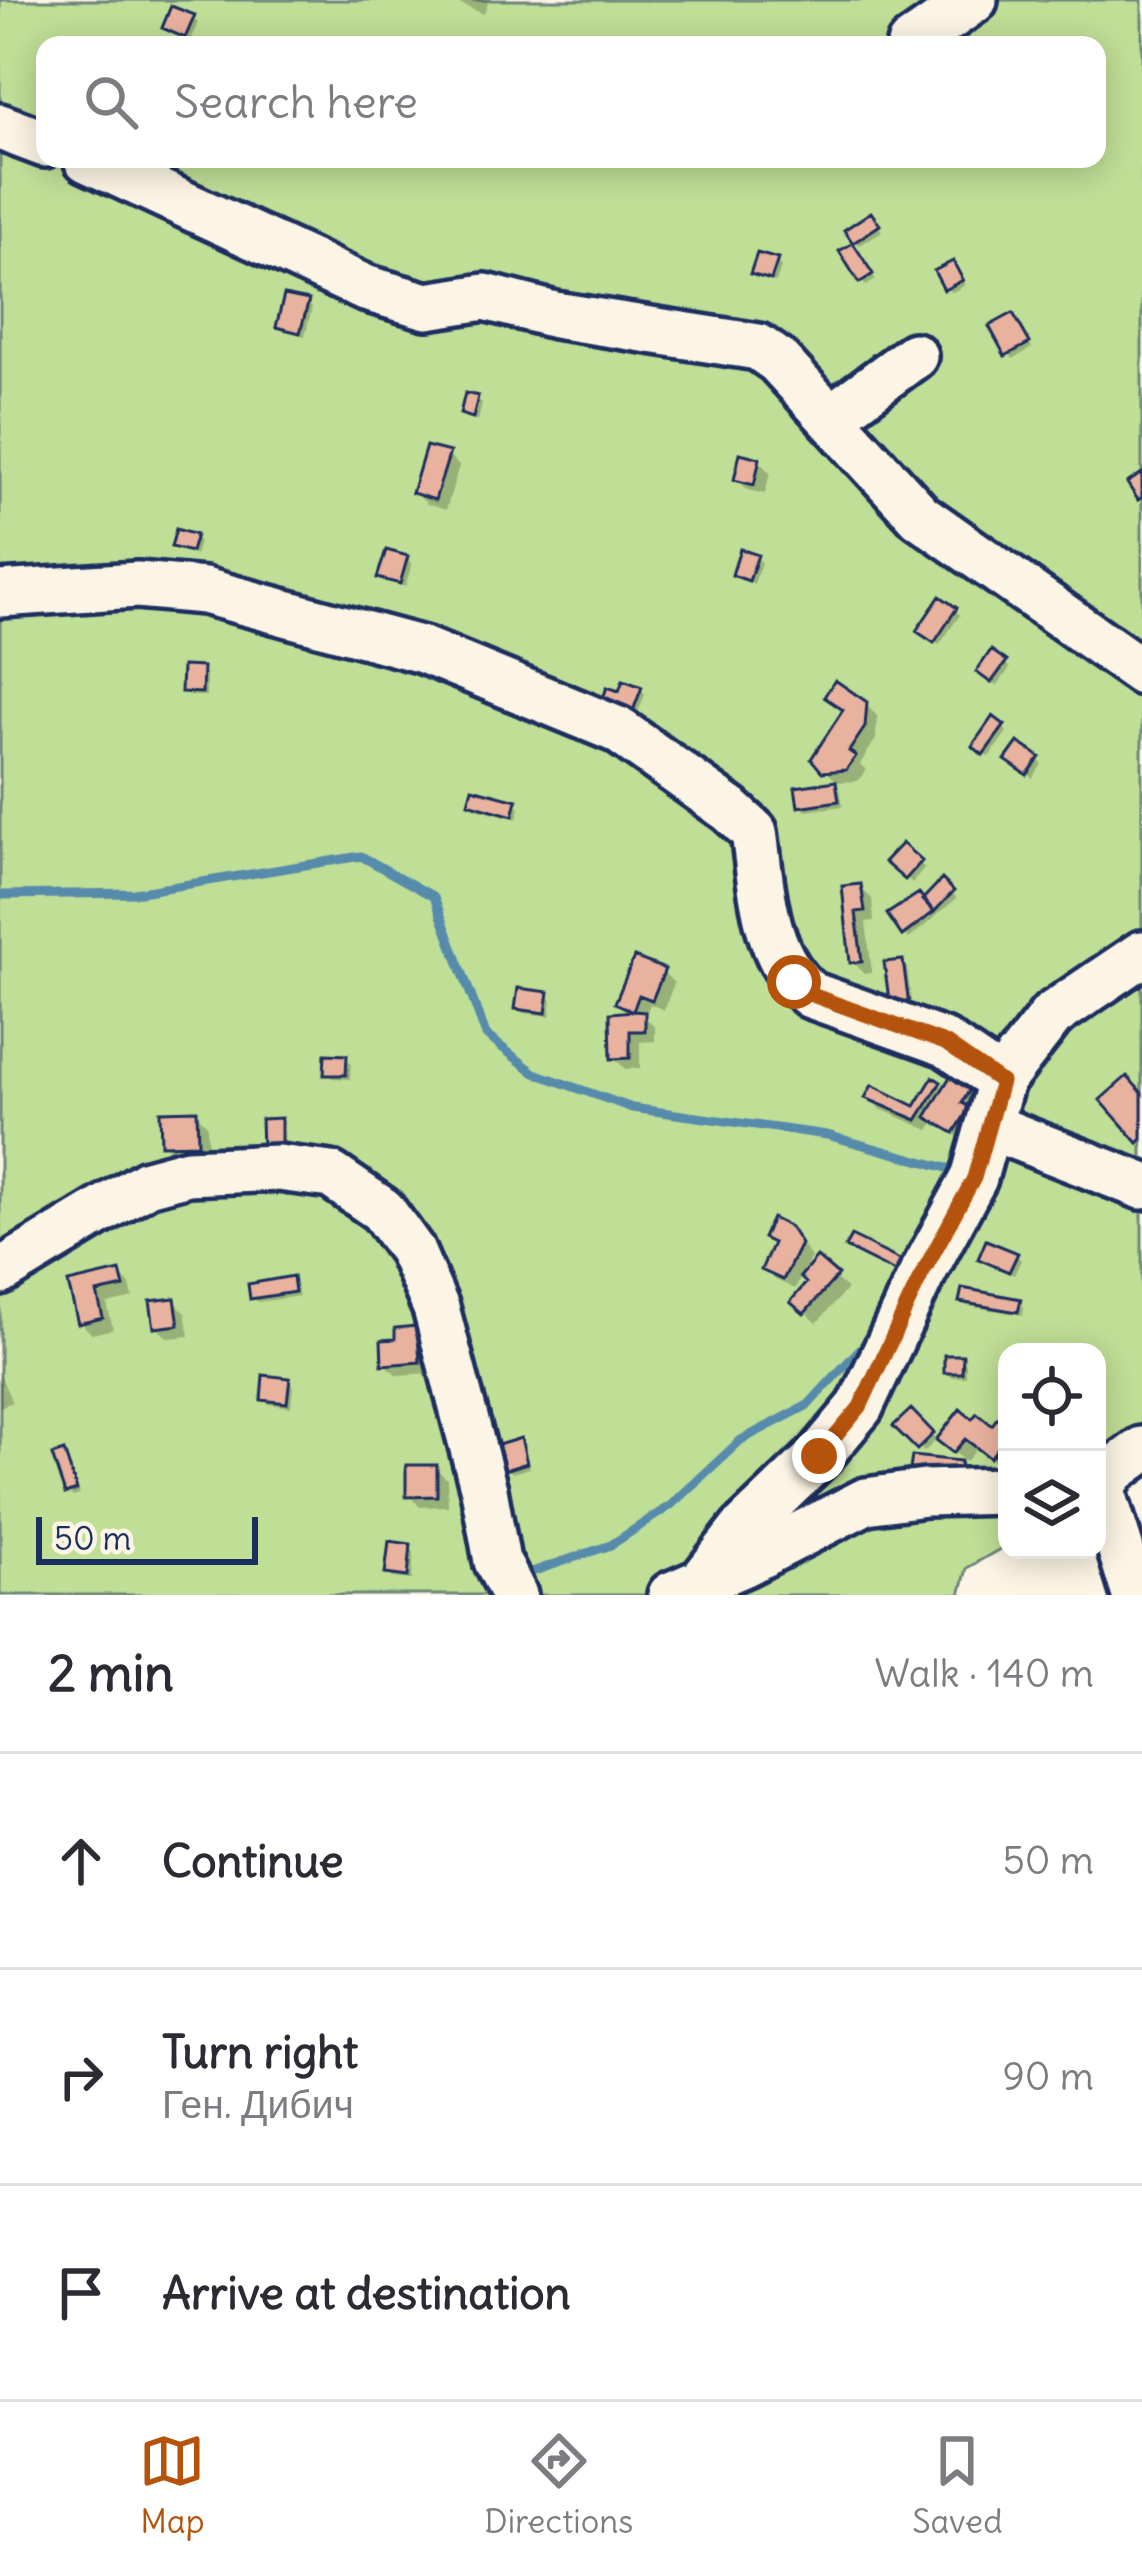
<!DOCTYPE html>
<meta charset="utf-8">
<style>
:root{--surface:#fff;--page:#f2f2f3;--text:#2b2b33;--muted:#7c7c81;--line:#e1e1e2;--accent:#b45309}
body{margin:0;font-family:Delius,sans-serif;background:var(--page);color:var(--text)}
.controls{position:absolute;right:36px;bottom:36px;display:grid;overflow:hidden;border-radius:24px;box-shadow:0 6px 30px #0003}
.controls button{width:108px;height:108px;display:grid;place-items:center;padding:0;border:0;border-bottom:3px solid var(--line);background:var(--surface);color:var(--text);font:60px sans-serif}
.scale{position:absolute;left:36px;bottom:30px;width:222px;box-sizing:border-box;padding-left:12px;border:6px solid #1b2f5e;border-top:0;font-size:33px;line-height:42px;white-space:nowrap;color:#1b2f5e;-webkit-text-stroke:9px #fcf5e5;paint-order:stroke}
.stop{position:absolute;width:36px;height:36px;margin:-27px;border:9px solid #b45309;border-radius:50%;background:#fff}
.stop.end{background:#b45309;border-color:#fff;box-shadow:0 3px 12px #0008}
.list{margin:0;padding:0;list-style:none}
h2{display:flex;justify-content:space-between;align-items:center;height:156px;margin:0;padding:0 48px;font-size:51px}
h2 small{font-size:39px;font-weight:400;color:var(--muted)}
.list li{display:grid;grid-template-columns:78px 1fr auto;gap:36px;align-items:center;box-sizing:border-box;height:216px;padding:0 48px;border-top:3px solid var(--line)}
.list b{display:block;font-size:45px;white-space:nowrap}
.list p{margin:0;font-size:39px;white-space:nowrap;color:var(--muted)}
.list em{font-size:39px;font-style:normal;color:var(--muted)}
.icon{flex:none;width:66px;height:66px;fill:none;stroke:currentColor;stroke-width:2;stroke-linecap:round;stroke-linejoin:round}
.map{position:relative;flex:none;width:1142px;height:1595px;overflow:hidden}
.search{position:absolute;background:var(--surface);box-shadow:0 6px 30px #0003;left:36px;right:36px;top:36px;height:132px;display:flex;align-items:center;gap:30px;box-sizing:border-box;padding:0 42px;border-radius:24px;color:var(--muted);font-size:45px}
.sheet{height:804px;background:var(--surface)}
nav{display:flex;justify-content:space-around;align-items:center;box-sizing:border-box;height:168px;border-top:3px solid var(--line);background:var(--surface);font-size:33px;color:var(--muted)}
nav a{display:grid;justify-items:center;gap:6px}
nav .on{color:var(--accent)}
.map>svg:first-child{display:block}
.green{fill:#bfde96;stroke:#6d867a;stroke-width:3;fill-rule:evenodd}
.shadow{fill:#0003}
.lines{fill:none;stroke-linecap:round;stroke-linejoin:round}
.stream{stroke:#578bac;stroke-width:9}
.building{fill:#e9b29f;stroke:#1b2f5e;stroke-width:3}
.minor-casing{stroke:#1b2f5e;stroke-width:54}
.minor{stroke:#fcf5e5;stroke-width:45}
.route{stroke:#b45309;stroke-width:15}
</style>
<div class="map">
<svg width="1142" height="1595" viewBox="0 0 1142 1595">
<rect width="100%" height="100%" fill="#fcf5e5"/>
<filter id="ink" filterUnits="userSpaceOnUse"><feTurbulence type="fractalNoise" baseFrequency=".00833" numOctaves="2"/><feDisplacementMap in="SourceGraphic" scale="24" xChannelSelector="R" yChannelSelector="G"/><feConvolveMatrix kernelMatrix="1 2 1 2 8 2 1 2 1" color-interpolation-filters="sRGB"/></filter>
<g filter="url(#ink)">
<path class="green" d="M0,0H1142V1450L1097,1494V1352H1007V1545L967,1568L960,1595H0ZM45,45H1097V159H45Z"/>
<path class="shadow" d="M450,0H489L484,14Z
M193,18L198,23L190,41L165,27Z
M875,221L882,231L860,245L855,241Z
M857,251L876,280L866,286L862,281Z
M776,262L781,267L776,283L754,273Z
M957,269L965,285L951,293L947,288Z
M307,303L312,308L305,336L284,331L279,326Z
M1017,321L1032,348L1013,359L993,327Z
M477,399L482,403L478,421L463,413Z
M448,455L459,466L446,510L427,504L415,493Z
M759,461L770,473L765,494L748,490L737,479Z
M194,537L199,542L195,555L175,546Z
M756,557L761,562L754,584L740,579L735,575Z
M407,559L412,564L405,587L381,577Z
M955,610L960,615L939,645L925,636Z
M1005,663L1010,668L997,686L984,677Z
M201,670L206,675V696H189L184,691Z
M641,689L645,694L636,718L620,695Z
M828,696L865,704L877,716L876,739L860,764L866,770L858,781L837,782L814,758L846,712Z
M1003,727L1007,732L989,757L976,746Z
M1038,759L1042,764L1033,778L1014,764Z
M835,784L840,789L843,806L806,811L801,806Z
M471,803H515L520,808L517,819L476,808Z
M902,847L925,868L912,883L889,862Z
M942,883L957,898L909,939L904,934L924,902Z
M860,887L872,899L874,921L866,922L872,973H864L853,962L845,889Z
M902,963L907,968L912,1009L893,1006Z
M663,972L674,983L664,1010L650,1004L645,1017L655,1027V1041L640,1042V1068L625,1069L614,1057L632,1016L618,1003Z
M547,995L552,1000L550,1016L523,1013L518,1008Z
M346,1058L351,1063L350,1079L332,1078L327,1074Z
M939,1084L945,1090H970L981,1101L966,1142L935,1121L929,1130L880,1109L869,1098L916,1110Z
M195,1113L207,1125L208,1154L175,1155L164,1144Z
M279,1121L284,1126L285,1151L264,1122Z
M789,1229L811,1257L795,1289L776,1280L764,1269L775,1246L767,1237Z
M1016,1255L1021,1260L1014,1275L982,1258Z
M817,1262L847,1289L817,1323L794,1301L810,1284Z
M119,1274L130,1285L133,1298L107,1304L113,1329L92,1334L80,1322L71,1285Z
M292,1279L299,1296L258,1302L253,1297Z
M174,1301L185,1312L189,1336L168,1338L156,1327Z
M962,1301L1019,1302L1024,1307L1023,1315L967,1306Z
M416,1329L428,1341L430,1373L397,1375L385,1364L398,1342Z
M961,1358L966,1363V1377H952L947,1372Z
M0,1375L12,1402L0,1407Z
M288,1381L293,1386L291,1407L269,1404L264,1399Z
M911,1413L937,1439L924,1452L898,1426Z
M992,1429L1007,1430V1461L1002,1467L977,1448L966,1462L940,1440Z
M520,1442L530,1468L512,1473L507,1468Z
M63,1454L80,1495L73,1497L68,1492Z
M436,1468L447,1479L448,1506L420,1507L409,1495Z
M409,1547L414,1552L412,1580L393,1578L388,1573Z"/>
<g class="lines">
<path class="stream" d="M0,895L134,893L361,856L434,897L486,1035L535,1073L632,1108L827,1135L947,1168L964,1167
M517,1577L611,1545L671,1505L741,1440L808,1405L870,1338"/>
</g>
<path class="building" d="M171,6L195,15L185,38L162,28Z
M871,212L880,225L853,243L844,230Z
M853,243L873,274L859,283L839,251Z
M757,253L778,259L771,280L750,274Z
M953,261L963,280L944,290L934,271Z
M284,295L309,300L300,333L276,327Z
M1013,313L1030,343L1005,356L989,326Z
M465,393L478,396L473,418L460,414Z
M426,446L450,452L435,500L412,493Z
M740,453L760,458L754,485L734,480Z
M1142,473V497L1138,500L1127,483Z
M176,529L196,535L191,552L171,547Z
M740,549L758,555L749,581L732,575Z
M386,550L408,556L400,584L377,578Z
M940,596L957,608L934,643L916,631Z
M991,650L1007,661L991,683L976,672Z
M182,666L203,667L202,693L181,692Z
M623,680L642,687L631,716L601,704L607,687L619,691Z
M835,680L867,702L865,727L849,751L856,756L846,770L822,772L811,759L843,710L824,697Z
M993,716L1005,725L983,755L972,746Z
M1018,742L1040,757L1027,775L1005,760Z
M836,781L839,801L798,807L795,787Z
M472,788L517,800L513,816L468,803Z
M902,843L922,861L905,880L884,862Z
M942,879L954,891L934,912L922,900Z
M861,884L865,911L856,912L862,962L850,963L842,886Z
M919,893L934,912L902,936L887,914Z
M634,957L665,969L652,1000L639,995L633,1011L615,1003Z
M903,960L909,1005L890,1007L884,962Z
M518,988L549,992L546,1013L515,1009Z
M633,1011L645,1012V1031H630V1058L611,1059L610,1013Z
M325,1054L347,1055L346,1075H324Z
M951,1075L971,1087L962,1103L970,1107L954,1133L926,1117Z
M1127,1076L1142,1093V1139L1138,1143L1100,1100Z
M933,1077L941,1082L917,1120L865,1098L872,1085L915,1106Z
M197,1110L198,1144L161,1145L160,1111Z
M281,1118V1148H262L261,1119Z
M772,1218L790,1227L801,1244L783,1280L761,1270L773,1243L763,1238Z
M851,1236L910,1265L905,1277L845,1247Z
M986,1240L1018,1253L1009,1272L978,1259Z
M817,1257L838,1275L804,1314L790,1302L806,1283L800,1277Z
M120,1271L124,1287L97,1293L103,1318L78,1324L68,1283Z
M293,1276L295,1292L250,1299L248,1284Z
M962,1288L1021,1299L1018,1312L959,1302Z
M175,1298L179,1325L154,1328L150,1301Z
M417,1326L420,1362L382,1365L381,1340L395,1339V1328Z
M944,1355H963L962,1373H944Z
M263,1375L290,1378L287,1403L261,1400Z
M911,1409L934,1433L917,1450L893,1426Z
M960,1409L972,1419L977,1413L992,1425L997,1418L1007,1426V1436L990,1458L965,1439L953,1453L936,1440Z
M521,1438L527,1463L505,1470L498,1445Z
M64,1451L77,1490L65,1494L52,1455Z
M912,1456L961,1461L958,1481L909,1476Z
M406,1465H437V1496L406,1497Z
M389,1541L411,1544L408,1577L385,1574Z"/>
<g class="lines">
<g class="minor-casing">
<path id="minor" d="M910,45L974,0
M0,127L45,144
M87,159L365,288L427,306L485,297L555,315L758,347L778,361L920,516L1142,672
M830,418L914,356
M0,594L137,585L204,591L423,650L618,730L730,810L754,832C762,888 763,957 811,995L945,1043L1001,1081
M991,1127L1142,1186
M0,1272L147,1183L188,1172L278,1168L331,1175L382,1210L411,1250L436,1308L484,1490L497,1561L514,1595
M703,1580L742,1530L819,1456L860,1407L921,1276L974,1178L1001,1081L1052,1015L1142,954
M671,1595L745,1563L866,1501L925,1493L1007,1491
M1135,1595L1102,1490L1113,1471L1142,1450"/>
</g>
<use href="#minor" class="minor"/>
</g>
</g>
<g class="lines" filter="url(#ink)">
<path class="route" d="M794,982L812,995L945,1043L1001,1082L974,1178L921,1276L860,1407L819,1456"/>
</g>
</svg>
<div class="controls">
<button><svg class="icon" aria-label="locate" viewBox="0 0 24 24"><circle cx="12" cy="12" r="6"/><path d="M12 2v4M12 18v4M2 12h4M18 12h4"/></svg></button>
<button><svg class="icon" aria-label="layers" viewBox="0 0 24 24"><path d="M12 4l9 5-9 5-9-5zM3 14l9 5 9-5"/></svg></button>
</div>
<div class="scale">50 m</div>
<div class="stop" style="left:794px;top:982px"></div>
<div class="stop end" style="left:819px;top:1456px"></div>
<div class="search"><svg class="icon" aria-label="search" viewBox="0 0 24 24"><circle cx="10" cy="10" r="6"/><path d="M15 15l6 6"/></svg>Search here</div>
</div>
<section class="sheet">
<h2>2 min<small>Walk · 140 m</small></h2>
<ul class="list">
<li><svg class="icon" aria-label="ahead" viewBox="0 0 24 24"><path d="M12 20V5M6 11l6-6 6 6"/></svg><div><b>Continue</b></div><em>50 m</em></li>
<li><svg class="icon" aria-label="right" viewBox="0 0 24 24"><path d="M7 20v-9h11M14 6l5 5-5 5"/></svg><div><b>Turn right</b><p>Ген. Дибич</p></div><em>90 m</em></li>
<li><svg class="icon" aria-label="arrive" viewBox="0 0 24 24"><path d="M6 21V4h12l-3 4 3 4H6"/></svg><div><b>Arrive at destination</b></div></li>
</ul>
</section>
<nav>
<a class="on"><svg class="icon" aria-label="map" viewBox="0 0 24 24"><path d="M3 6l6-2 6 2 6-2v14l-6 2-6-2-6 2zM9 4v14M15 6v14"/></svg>Map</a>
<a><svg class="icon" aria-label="directions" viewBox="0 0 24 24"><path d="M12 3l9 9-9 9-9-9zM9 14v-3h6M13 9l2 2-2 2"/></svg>Directions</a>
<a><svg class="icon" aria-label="saved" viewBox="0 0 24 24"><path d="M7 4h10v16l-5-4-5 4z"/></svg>Saved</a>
</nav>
